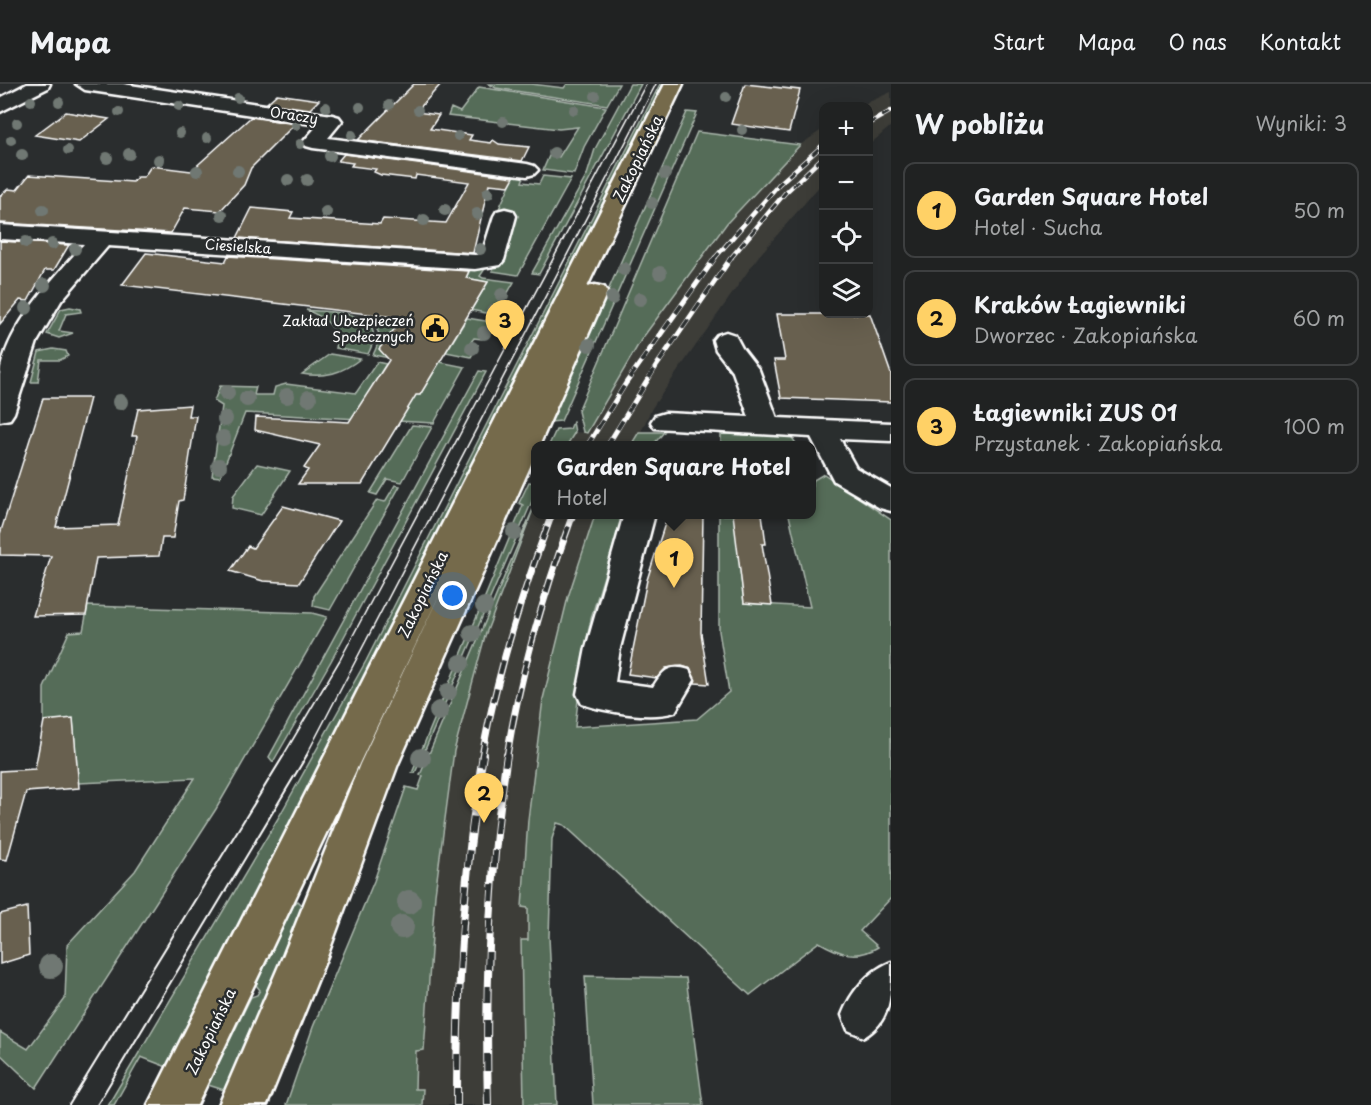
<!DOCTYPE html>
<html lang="pl">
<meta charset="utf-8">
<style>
:root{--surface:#202222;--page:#2d2f2f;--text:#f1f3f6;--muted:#a2a4a5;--line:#3d3f40;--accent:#ffd166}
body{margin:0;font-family:"Playpen Sans",sans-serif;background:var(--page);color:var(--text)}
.controls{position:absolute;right:18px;top:18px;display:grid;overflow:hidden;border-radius:12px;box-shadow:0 6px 24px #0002}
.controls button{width:54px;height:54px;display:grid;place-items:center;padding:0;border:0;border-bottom:2px solid var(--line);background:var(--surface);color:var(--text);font:30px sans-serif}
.you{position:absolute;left:453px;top:512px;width:21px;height:21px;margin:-15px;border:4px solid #fff;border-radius:50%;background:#1a73e8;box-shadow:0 0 0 9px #1a73e833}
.badge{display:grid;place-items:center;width:39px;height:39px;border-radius:50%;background:var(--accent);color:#111;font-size:20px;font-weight:700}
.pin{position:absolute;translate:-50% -50px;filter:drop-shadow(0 2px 3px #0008)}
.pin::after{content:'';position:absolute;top:32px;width:21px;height:18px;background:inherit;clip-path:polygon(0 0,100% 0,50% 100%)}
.popup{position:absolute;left:531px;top:357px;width:285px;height:78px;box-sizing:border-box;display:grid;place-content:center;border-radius:12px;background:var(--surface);filter:drop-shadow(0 2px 4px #0005);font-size:20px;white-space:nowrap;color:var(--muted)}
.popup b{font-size:22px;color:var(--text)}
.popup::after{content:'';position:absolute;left:50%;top:100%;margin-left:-12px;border:12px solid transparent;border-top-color:var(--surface)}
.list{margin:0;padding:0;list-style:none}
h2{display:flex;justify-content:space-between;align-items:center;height:78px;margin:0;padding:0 24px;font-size:26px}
h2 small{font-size:20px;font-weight:400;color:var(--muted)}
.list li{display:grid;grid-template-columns:39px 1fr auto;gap:18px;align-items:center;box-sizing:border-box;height:96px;margin:0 12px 12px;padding:0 12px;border:2px solid var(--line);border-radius:12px}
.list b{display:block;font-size:22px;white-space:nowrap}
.list p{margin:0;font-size:20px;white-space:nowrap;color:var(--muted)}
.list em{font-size:20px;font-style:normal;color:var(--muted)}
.icon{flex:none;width:33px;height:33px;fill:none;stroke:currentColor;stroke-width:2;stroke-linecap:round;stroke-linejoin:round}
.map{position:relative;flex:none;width:891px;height:1021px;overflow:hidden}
header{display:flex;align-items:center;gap:36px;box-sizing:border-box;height:84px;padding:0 30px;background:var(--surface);border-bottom:2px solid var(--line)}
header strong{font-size:28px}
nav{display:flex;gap:33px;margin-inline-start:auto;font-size:21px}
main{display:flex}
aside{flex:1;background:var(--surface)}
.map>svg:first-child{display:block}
.built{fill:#3c3c38}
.green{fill:#556c58;stroke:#aab6ac;stroke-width:1.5}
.building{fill:#676050;stroke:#fff;stroke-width:1.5}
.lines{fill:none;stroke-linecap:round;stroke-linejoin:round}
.minor-casing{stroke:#fff;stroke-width:5}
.major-casing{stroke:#fff;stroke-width:5}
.minor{fill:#2a2d2e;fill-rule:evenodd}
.major{fill:#746b4b;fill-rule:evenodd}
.tram-far1{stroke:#fff;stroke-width:1.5}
.tram{stroke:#fff;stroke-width:2}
.rail-far3-casing{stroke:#fff;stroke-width:4.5}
.rail-far2-casing{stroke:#fff;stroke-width:5}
.rail-far1-casing{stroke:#fff;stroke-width:7}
.rail-casing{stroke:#fff;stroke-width:8}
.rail-far3{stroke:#2a2d2e;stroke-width:3;stroke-dasharray:8;stroke-linecap:butt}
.rail-far2{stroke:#2a2d2e;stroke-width:4;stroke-dasharray:10;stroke-linecap:butt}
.rail-far1{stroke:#2a2d2e;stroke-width:4.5;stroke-dasharray:14;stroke-linecap:butt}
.rail{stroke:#2a2d2e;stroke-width:6;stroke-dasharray:17;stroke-linecap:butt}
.tree{fill:#707873}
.labels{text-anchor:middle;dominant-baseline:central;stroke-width:5;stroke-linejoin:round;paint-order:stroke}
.far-street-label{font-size:14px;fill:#fff;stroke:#2a2d2e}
.far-poi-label{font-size:14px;fill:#fff;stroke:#2a2d2e;text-anchor:end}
.street-label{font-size:15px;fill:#fff;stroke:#2a2d2e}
</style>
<header>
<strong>Mapa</strong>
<nav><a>Start</a><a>Mapa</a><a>O nas</a><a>Kontakt</a></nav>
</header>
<main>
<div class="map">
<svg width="891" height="1021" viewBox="0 0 891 1021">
<rect width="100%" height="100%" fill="#2a2d2e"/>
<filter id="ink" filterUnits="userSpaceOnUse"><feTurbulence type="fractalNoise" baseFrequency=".0167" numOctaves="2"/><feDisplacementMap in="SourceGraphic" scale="12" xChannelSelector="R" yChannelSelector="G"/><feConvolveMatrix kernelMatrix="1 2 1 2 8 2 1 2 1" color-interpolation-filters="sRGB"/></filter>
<g filter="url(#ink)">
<path class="built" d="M891,8V42L869,61L868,22H860Z
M823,45V98L758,173L652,324L635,361L567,362L575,348L587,349L641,256L727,139L800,61Z
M536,422V430L605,431L584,546L552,755L549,853L556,1021H422L423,1005H415L416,966H424L435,810L454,667L485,552Z"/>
<path class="green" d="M489,0H531L564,4L567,0H619L607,21L496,4Z
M630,0H641L539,190L532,189L587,91L595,65Z
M660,0H663L194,934L167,983L141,973L114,1021H108L280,731L366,577Z
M479,3L606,23L584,63L574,90L543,86L549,72L559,73L578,43L559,45L448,32L451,24L460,28Z
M687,28L697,29L561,337L550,338Z
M697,48L800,61L727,139L641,256L587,349L583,348L578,327Z
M515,90L524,92L522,98L539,100L543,92L571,95L518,191L492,187L496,179L497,129Z
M472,182H487L480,192L483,194L514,198L495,231L471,226L488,198L466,194Z
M70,223L80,225L81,228L66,230L59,247L73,249L59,254L47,250L61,225Z
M306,226C335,229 391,226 368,270L335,264C340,243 324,233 306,226Z
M368,230L418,232L381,263V267L390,274L373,271C387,242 374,250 368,230Z
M467,234L492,238L482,255L474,254L470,259L478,261L471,273L446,268Z
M53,265L66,267L68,272L60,276H41L38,298H31L39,268Z
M330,270L360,275C342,289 325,294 302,290Z
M377,278L386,280L373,301L420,311L440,278L465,283L434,339L245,329L220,393L212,392L222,322L214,317L220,302L256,303L254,311H273L275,303L286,300L356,309Z
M479,287L486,288L331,577L273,678L269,673Z
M573,338L575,348L567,361H549L556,346L570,345Z
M412,341L432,343L402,398L387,395L377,411L370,409Z
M639,348H664L653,361H631Z
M721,350L791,352L797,361L721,362Z
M257,380L290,387L261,431L232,424L233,412Z
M824,390L891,436V814L860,847L878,863C857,876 839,870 819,858L750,911L564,741L557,739L552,755L549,853L557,1021H524L521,856H528V824L522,823L528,736L543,615L568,513L595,431H623L592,531L583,572L575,643L697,635L729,608L719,547V431H737V459L744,519L810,523L789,431L812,430V397Z
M529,398L535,399L533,404L536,408L415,689H412L519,431L523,421L519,419Z
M395,401L400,402L330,526L313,522L314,512L377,416L385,418Z
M536,418L485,552L454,667L435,810L424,966L416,967L415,1005H423L422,1021H286L313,943L374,797L406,703L418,706L423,692L420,691Z
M88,522L312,529L327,533L216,725L36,1004L0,970V948L28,965L65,915L67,861L135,787L195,694L78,699L73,635L44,637V604L69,548L83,547Z
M298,817L303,822L267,912L224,1006L208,1001L251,913L257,911L260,906L256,901L294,820Z
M585,892L686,894L703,1021H593Z"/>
<path class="building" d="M414,0H441L416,28L439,31L430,45L472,51L469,56L491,59L493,56L499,60L529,63L522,77L358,56Z
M745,0L800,6L789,48L731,40Z
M277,10L319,16L310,25L267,19Z
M66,28L109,35L79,58L35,51Z
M251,33L295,40L251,84L244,101L220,127L185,124L171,149L0,139V112L8,105L17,106L29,91L133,98L137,93H144L151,82L191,87Z
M344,70L514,93L509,102L489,100L473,169L237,154L252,124L293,128L290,134L380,140L383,135L446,139L469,98L416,91L415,95L381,91L374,88L376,85L351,82L353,79L338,77Z
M0,157L69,161L54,186H45L28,217L20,216L0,240Z
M146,169L225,178L228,172L469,187L466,194L488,198L420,311H416L362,400H298L308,386L304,384L320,361L255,346L256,333L349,338L389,276L379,265L403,234L122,201Z
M777,230H870L891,290V318L781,314L774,276H785Z
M43,314H90L56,443L118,441L137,352H132L138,325L190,321L188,332H196L183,416L179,417L173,454H162L159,472L96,474L86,531L33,532L51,472L0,471V450Z
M283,422L339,437L299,499L263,497L230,487L248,462L253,464Z
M668,430H703L701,549L709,600L695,599L691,585L682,582L666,584L657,594L628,590L647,496Z
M733,430H762L766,460H762L772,521L744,519Z
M73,634L79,704L26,708L7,776L0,775V687L35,685L44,637Z
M27,823L29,871L0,880V830Z"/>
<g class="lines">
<g class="minor-casing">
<path id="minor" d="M27,0H50L48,4L0,28V14Z
M76,0H123L332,31L339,33L342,37L328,54L527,80L534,82L538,86L534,90L527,92L313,64L306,62L303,58L318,41L85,6Z
M505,125L513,127L516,132L504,176L500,181L475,185L108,162L61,217L37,258L14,329L10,335L0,337C0,322 0,306 0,291C5,244 54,194 84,160L0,155V141L475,171L482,170L494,132L497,127Z
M726,248L735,251L742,264L759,286L777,334L891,339V357L840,355L856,384L891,404V427L880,424L834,397L811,353L655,344L651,338L655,332L665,329L749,333L733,288L716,266L713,256L717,251Z
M624,430H655L620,564L615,598L653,603C663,587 669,580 689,586L694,596L675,628C651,636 606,628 582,620L577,610L586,564Z
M891,878C891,913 891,937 864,953L848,946L842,931C851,908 868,887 891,878Z"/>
</g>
<g class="major-casing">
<path id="major" d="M665,0H683L587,203L595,201L604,203L607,208L539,362H536V369L398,680L328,870L267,1021H219L284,870L360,680L444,501L197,1021H148Z"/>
</g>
<use href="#minor" class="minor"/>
<use href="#major" class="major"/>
<path class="tram-far1" d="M283,672L341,574L646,0
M306,672L656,0"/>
<path class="tram" d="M69,1021L284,671
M97,1021L307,671"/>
<g class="rail-far3-casing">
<path id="rail-far3" d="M868,40L891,27
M714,175L779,100L824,60
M730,175L785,109L824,72"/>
</g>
<g class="rail-far2-casing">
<path id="rail-far2" d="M587,362L626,299L715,174
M607,362L657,281L731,174"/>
</g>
<g class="rail-far1-casing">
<path id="rail-far1" d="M482,672C497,589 522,509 552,430
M507,672C520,589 544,509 573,430"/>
</g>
<g class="rail-casing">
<path id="rail" d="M457,1021C457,903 463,787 483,671
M488,1021C485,903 489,787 507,671"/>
</g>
<use href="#rail-far3" class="rail-far3"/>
<use href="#rail-far2" class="rail-far2"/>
<use href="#rail-far1" class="rail-far1"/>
<use href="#rail" class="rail"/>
</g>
<g class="tree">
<circle cx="595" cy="12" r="5"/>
<circle cx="726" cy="13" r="5"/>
<circle cx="238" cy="14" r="5"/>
<circle cx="31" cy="17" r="5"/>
<circle cx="59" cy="18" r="5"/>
<circle cx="389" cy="21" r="5"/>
<circle cx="179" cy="22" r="5"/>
<circle cx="326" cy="23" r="5"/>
<circle cx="360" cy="23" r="5"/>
<circle cx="418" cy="26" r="5"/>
<circle cx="574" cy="26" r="5"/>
<circle cx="119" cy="28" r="5"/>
<circle cx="503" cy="38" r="5"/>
<circle cx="17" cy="39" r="5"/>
<circle cx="296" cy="41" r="5"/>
<circle cx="742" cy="46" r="5"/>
<circle cx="180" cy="49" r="5"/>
<circle cx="352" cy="51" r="5"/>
<circle cx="458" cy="52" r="5"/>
<circle cx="207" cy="54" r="5"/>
<circle cx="11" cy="56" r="5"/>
<circle cx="300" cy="60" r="5"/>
<circle cx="68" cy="66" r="5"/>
<circle cx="554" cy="69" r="6"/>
<circle cx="129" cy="70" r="6"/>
<circle cx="22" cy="71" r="6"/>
<circle cx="330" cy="72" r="6"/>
<circle cx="107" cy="74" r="6"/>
<circle cx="159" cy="76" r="6"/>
<circle cx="197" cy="87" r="6"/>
<circle cx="238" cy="87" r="6"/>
<circle cx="665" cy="90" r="6"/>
<circle cx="288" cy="96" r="6"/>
<circle cx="307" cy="96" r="6"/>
<circle cx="488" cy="109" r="6"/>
<circle cx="652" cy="119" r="6"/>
<circle cx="43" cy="126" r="6"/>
<circle cx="445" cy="126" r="6"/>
<circle cx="326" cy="128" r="6"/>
<circle cx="477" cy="130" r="6"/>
<circle cx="222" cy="131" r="6"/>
<circle cx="424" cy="136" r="6"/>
<circle cx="26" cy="158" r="6"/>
<circle cx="52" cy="160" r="6"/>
<circle cx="75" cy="165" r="6"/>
<circle cx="480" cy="165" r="6"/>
<circle cx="624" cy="185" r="7"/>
<circle cx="660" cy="189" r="7"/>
<circle cx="44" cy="201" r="7"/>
<circle cx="502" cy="211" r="7"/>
<circle cx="612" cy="214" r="7"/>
<circle cx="640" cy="215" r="7"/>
<circle cx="26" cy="224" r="7"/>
<circle cx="493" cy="227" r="7"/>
<circle cx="484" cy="249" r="7"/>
<circle cx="589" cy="261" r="7"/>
<circle cx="472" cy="264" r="7"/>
<circle cx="227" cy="309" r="8"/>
<circle cx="287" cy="312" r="8"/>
<circle cx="309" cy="314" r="8"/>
<circle cx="247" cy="315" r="8"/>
<circle cx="120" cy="318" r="8"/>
<circle cx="225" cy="335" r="8"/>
<circle cx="223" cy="354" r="8"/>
<circle cx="219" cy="382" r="8"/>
<circle cx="514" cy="448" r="8"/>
<circle cx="484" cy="522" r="9"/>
<circle cx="472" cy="549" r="9"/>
<circle cx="461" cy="579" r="9"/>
<circle cx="448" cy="608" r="9"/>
<circle cx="439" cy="627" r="10"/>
<circle cx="421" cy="674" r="10"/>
<circle cx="409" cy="818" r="12"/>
<circle cx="402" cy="843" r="12"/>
<circle cx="51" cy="882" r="12"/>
</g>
</g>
<defs>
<g id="civic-disc" transform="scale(1.5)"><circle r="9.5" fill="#ffd166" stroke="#2a2d2e"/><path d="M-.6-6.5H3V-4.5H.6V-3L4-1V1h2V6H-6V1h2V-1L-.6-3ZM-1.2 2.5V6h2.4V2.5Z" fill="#111"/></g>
</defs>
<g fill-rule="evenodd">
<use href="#civic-disc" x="435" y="244"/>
</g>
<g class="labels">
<g class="far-street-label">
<text transform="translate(294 31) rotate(9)">Oraczy</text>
<text transform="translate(238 162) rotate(4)">Ciesielska</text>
</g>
<g class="far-poi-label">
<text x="414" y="236">Zakład Ubezpieczeń<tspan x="414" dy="16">Społecznych</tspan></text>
</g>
<g class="street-label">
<text transform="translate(637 74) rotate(-64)">Zakopiańska</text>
<text transform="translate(422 510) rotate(-64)">Zakopiańska</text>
<text transform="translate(210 947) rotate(-64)">Zakopiańska</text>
</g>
</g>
</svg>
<div class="controls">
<button>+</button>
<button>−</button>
<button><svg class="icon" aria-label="locate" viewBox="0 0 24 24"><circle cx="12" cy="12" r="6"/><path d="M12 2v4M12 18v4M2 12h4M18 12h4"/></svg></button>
<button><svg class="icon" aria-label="layers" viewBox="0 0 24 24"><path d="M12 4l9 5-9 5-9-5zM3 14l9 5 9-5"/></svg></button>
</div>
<div class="you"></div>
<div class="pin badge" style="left:674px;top:504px">1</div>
<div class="popup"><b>Garden Square Hotel</b>Hotel</div>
<div class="pin badge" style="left:484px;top:739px">2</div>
<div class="pin badge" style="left:505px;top:266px">3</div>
</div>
<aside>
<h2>W pobliżu<small>Wyniki: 3</small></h2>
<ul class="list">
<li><span class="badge">1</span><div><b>Garden Square Hotel</b><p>Hotel · Sucha</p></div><em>50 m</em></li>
<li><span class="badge">2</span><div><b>Kraków Łagiewniki</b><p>Dworzec · Zakopiańska</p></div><em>60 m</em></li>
<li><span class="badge">3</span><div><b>Łagiewniki ZUS 01</b><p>Przystanek · Zakopiańska</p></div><em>100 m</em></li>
</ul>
</aside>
</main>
